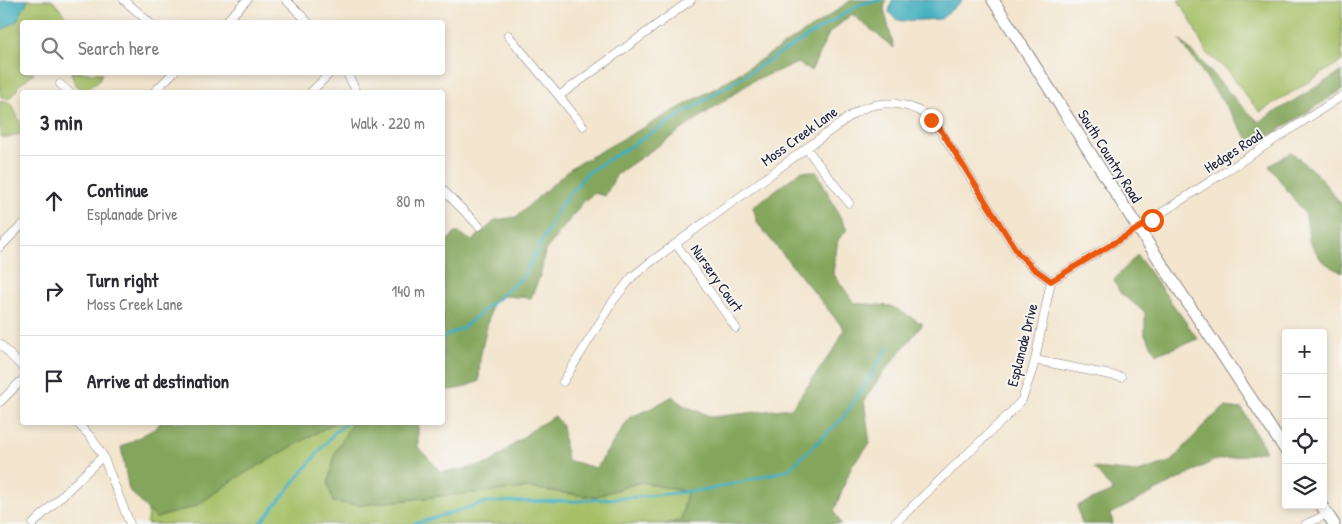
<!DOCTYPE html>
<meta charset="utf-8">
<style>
:root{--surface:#fff;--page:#f7f7f7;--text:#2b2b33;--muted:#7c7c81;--line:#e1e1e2}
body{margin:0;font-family:"Patrick Hand",sans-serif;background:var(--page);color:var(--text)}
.controls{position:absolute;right:15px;bottom:15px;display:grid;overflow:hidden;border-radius:5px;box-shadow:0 2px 8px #0003}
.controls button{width:45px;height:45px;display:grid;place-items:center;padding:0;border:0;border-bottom:1px solid var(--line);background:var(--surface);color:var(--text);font:25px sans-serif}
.stop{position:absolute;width:15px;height:15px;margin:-11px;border:4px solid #ea580c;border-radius:50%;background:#fff}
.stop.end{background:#ea580c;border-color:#fff;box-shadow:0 1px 5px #0008}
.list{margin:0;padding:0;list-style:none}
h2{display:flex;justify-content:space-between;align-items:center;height:65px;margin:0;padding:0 20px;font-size:21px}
h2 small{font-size:16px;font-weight:400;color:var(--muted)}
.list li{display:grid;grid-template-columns:32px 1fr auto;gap:15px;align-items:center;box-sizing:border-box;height:90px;padding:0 20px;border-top:1px solid var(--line)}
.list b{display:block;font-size:19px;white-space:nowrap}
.list p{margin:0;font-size:16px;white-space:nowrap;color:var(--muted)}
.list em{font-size:16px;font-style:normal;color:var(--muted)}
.icon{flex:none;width:28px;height:28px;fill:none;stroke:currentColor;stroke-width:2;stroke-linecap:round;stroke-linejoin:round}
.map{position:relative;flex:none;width:1342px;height:524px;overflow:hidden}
.search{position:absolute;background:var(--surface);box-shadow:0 2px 8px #0003;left:20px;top:20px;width:425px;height:55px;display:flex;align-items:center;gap:12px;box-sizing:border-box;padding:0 18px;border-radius:5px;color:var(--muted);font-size:19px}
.panel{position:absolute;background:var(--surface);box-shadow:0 2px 8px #0003;left:20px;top:90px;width:425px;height:335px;border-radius:5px}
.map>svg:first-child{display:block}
.green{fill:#a6c067;stroke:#647151}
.forest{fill:#84a65c;stroke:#53644c}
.water{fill:#40aebd;stroke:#31687c}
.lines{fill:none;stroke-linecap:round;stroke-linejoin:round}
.stream{stroke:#40aebd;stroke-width:3}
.minor-casing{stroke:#8a8484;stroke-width:9}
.secondary-casing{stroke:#8a8484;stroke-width:13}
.minor{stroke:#fff;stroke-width:8}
.secondary{stroke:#fff;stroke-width:11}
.route{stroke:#ea580c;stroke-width:6}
.labels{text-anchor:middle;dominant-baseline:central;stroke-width:4;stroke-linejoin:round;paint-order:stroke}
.street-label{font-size:15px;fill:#22223b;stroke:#f6f6f2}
</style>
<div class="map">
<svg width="1342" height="524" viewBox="0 0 1342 524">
<rect width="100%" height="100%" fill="#f6f6f2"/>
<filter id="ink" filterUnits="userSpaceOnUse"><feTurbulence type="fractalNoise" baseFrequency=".02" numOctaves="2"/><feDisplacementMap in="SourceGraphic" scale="10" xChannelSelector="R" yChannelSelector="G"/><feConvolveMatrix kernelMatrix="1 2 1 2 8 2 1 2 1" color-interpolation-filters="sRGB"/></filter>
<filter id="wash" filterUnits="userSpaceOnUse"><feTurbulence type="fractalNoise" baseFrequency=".0096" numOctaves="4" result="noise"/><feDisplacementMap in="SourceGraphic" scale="20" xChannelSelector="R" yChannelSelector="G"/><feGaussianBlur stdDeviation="1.12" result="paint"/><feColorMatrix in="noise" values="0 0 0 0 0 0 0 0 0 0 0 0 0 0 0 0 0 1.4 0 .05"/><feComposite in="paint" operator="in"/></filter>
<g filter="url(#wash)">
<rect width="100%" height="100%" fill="#f3e5ce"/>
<path class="green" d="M28,0H52L71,22H22V72L34,73L18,86L17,91L9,99L0,96V31L17,21Z
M1178,0H1342V61L1260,112L1246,96L1229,72L1206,53L1191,21Z
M71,73V72L102,73L99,80L85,92H81L74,81Z
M0,101L12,104L22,127V133L11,137H0Z
M334,423H352L335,453L334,502L361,505L441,496L528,488L594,497L641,482L687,492L681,520L666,524H147L148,510L156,518L196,506L238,477Z"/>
<path class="forest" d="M851,0H886L884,9L894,48L852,14L829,33L811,71L798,63L754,80L617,174L605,196L594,193L584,201L545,251L541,273L531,298L504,296L492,303L480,358L479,381L462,388L443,391V244L457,232L472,241L496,220L516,217L572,167L719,86L822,21Z
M1179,39C1207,65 1230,97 1259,122L1342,71V90L1260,142H1250L1206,77Z
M1291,152L1318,175L1342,205V273L1322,261L1309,241L1306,215L1269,166Z
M801,171L817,172L847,230L838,240L833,273L854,303L891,306L923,324L882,374L864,400L870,444L852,465L834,511L841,524H666L681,520L687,492L641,482L594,497L528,488L441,496L361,505L333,502L328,484L335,453L352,423H418V447L441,472L460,470L490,463L536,427L555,416L562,426L567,460L596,468L630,417L648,410L673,396L683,405L712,417L792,408L838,343L844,329L758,224L753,207Z
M1137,255L1198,339L1157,354L1145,335V312L1120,293L1114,280Z
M1225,407L1242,409L1266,451L1213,461L1111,514L1113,524H1082L1077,506L1113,491L1094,468L1138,472L1172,461L1208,421Z
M160,423V422L334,423L238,477L196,506L156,518L129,490L121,447L156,428Z"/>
<path class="water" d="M2,0H28L17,21L0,31V4Z
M892,0H963L941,19L902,21L895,19L889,12Z"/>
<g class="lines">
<path class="stream" d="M442,338L464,327L523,277L561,205L587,173L860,4L882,0
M260,524L335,432L348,422
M414,524L487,502L576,501L637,497L712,489L788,470L843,418L889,347"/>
</g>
</g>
<g filter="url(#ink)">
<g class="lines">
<g class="minor-casing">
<path id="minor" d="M124,0L149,22
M286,0L308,22
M225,22L247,0
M508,35L559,96L583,126
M346,72L357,92
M60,84L69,92
M154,92L174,72
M311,92L331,72
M559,96L691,0
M806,148L849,203
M442,189L479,226
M676,244L736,328
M0,247L22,225
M0,344L22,367
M1035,360L1121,377
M563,382L613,301L632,277L648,264L853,114C873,101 898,100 919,111C929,116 935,125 942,133L1018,253L1033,268L1051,281
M0,402L22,380
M76,422L91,437L103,456L130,524
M33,524L103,456
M894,524L1009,414L1022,400L1032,371L1035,360L1051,281L1138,228L1342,96
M1306,524L1327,514"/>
</g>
<g class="secondary-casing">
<path id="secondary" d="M993,0L1138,228L1286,451
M1321,505L1334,524"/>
</g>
<use href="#minor" class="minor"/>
<use href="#secondary" class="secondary"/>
</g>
</g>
<g class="lines" filter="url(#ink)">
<path class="route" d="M931,120L942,132L1018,253L1033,268L1051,281L1152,220"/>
</g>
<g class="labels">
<g class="street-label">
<text transform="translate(799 136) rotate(-36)">Moss Creek Lane</text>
<text transform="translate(1233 151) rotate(-33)">Hedges Road</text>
<text transform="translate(1110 156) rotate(58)">South Country Road</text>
<text transform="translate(717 278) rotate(55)">Nursery Court</text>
<text transform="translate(1022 345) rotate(-76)">Esplanade Drive</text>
</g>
</g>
</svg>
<div class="controls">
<button>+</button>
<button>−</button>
<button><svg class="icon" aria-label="locate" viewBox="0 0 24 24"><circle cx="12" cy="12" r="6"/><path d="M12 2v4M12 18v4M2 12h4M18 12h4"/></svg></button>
<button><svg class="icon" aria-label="layers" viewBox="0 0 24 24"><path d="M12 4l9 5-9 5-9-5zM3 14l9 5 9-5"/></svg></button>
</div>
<div class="stop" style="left:1152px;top:220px"></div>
<div class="stop end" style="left:931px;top:120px"></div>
<div class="search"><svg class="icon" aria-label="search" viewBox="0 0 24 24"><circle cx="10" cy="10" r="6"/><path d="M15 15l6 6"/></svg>Search here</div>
<section class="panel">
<h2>3 min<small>Walk · 220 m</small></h2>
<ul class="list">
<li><svg class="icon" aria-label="ahead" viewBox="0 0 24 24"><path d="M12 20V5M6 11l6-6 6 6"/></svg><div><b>Continue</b><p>Esplanade Drive</p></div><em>80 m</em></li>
<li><svg class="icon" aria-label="right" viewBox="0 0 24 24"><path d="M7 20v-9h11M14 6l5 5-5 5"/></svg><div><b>Turn right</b><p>Moss Creek Lane</p></div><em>140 m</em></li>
<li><svg class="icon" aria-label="arrive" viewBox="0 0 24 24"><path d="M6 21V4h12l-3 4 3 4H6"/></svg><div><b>Arrive at destination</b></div></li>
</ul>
</section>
</div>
